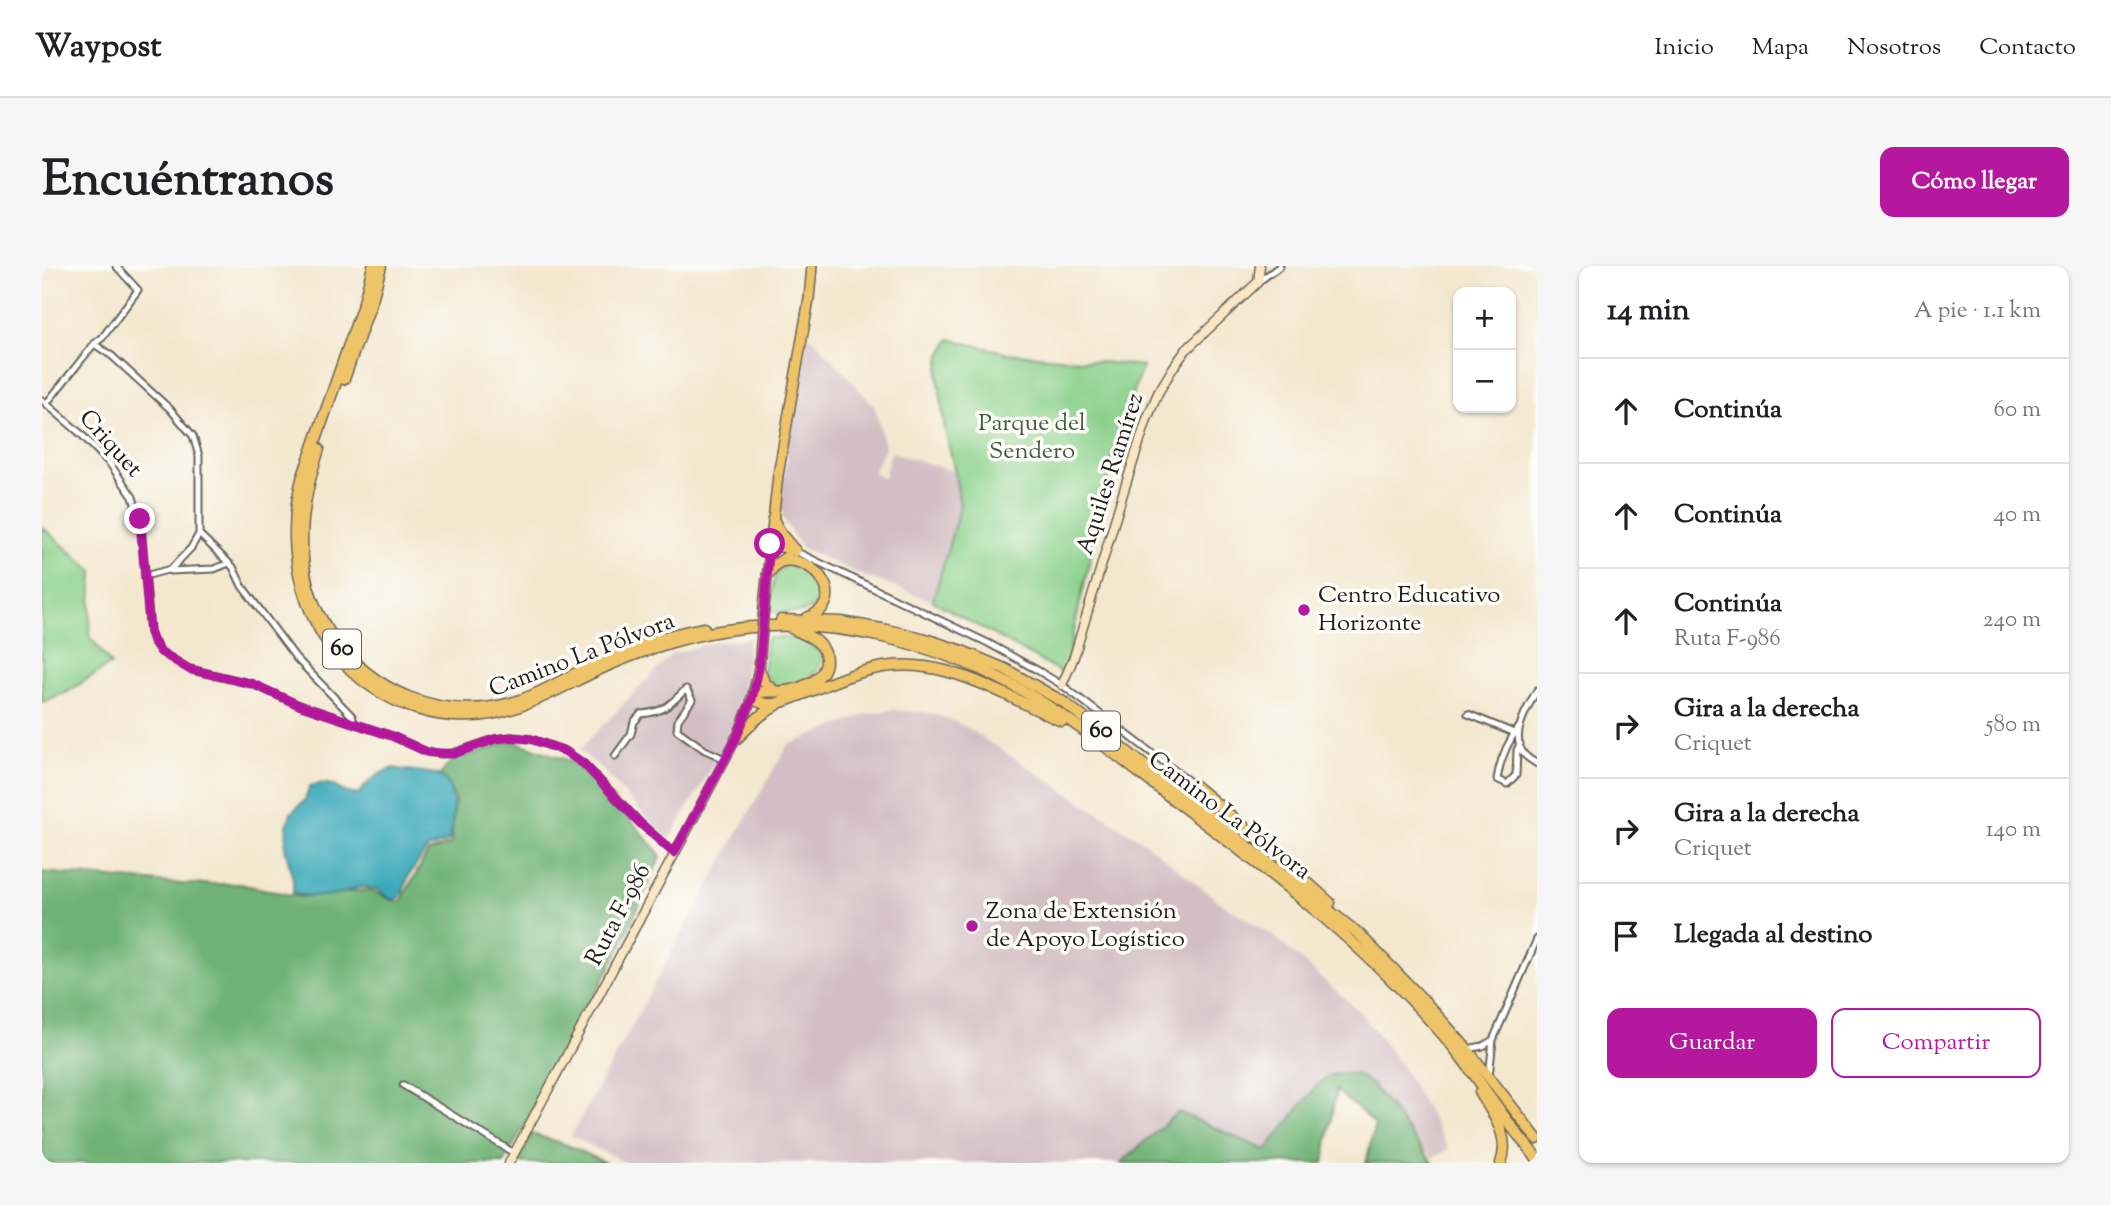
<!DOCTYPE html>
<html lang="es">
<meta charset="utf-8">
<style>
:root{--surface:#fff;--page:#f6f6f6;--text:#202124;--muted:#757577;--line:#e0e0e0;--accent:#b5179e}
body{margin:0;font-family:"Sorts Mill Goudy",serif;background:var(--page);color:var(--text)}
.controls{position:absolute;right:21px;top:21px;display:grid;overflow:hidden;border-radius:14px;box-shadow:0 2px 5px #0004}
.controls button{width:63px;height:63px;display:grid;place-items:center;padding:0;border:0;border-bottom:2px solid var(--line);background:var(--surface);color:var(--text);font:35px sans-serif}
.stop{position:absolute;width:21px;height:21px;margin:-16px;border:5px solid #b5179e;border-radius:50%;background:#fff}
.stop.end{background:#b5179e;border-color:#fff;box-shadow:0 2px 7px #0008}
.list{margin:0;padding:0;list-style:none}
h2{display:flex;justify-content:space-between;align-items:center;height:91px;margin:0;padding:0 28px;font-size:30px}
h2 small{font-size:23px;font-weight:400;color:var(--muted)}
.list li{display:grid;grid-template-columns:46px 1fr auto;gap:21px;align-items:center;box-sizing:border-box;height:105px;padding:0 28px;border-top:2px solid var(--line)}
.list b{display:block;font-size:26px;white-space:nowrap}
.list p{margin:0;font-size:23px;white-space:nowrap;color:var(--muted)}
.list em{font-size:23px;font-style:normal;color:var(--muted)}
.actions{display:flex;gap:14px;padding:21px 28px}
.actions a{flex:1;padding:16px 0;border:2px solid var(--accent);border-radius:14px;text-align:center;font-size:24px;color:var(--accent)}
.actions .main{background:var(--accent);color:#fff}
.icon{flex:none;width:38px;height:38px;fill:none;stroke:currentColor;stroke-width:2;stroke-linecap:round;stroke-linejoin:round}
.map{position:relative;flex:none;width:1495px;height:897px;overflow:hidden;border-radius:14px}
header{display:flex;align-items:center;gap:42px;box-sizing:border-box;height:98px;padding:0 35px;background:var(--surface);border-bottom:2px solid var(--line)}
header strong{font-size:33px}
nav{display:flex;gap:38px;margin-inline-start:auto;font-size:24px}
.intro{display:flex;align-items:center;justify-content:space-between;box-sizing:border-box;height:168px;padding:0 42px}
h1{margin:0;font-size:49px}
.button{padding:18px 32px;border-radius:14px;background:var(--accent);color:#fff;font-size:24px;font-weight:700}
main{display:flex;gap:42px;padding:0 42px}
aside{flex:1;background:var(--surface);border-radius:14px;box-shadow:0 2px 5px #0004}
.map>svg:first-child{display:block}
.industrial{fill:#d2bec4}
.green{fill:#8ad08a;stroke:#537653;stroke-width:2}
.forest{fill:#6fb276;stroke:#466749;stroke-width:2}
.water{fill:#3ba9b9;stroke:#2c626a;stroke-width:2}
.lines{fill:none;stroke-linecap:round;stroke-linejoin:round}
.street-casing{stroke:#67635a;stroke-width:9}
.secondary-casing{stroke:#67635a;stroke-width:11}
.primary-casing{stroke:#67635a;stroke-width:12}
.highway-casing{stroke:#67635a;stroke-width:13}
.street{stroke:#fff;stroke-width:5}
.secondary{stroke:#f9e7c3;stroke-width:8}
.primary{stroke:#efc469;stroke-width:9}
.highway{stroke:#efc469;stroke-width:10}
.primary-bridge-casing{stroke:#67635a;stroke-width:12;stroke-linecap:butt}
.primary-bridge{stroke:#efc469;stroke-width:9}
.route{stroke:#b5179e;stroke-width:9}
.poi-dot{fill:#b5179e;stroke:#fdfcf7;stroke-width:2.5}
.labels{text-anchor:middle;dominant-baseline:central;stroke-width:7;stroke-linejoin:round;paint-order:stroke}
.shield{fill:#fdfcf7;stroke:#605f5e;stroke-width:2}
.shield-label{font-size:23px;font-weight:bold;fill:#1c1c1c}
.park-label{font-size:24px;fill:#425b42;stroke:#fdfcf7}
.street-label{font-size:24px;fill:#1c1c1c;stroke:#fdfcf7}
.poi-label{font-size:24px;fill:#1c1c1c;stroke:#fdfcf7;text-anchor:start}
</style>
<header>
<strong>Waypost</strong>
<nav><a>Inicio</a><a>Mapa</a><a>Nosotros</a><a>Contacto</a></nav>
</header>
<div class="intro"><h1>Encuéntranos</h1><a class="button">Cómo llegar</a></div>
<main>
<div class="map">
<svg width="1495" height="897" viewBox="0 0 1495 897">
<rect width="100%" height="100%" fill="#fdfcf7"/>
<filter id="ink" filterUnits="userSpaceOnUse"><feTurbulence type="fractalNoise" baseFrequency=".0143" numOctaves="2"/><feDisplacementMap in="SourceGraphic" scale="14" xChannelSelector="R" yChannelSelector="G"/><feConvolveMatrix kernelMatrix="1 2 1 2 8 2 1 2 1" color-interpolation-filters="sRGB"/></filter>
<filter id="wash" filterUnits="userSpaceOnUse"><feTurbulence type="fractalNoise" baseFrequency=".00686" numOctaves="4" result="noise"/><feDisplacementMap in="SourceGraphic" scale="28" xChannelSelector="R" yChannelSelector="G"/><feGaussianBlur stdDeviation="1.57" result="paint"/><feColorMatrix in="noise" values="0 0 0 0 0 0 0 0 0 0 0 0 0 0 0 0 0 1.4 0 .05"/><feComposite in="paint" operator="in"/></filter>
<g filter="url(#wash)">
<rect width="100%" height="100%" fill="#f3e7ce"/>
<path class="industrial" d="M769,70L833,141L843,181L831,207L842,212L849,186L913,206L918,240L891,335L814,307L760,282L752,271L741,252L738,229L745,194V174L764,77Z
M708,372L700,427L687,468L674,494L626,575L561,504L537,484L630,388L670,377Z
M848,444L882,446L904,452L925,462L1105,578L1176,635L1233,671L1318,746L1359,799L1407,883L1390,892L1331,820L1317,809L1304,807L1289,809L1277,817L1224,884L1136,846L1079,897H585L529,870L701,557L746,479L825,448Z"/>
<path class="green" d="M908,73L965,87L1101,100L1078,159L1022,408L891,335L918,240L913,206L903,164L896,109L899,89Z
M0,261L51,305L47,369L69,398L25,426L0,436Z
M745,299C765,301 796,328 768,343C757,349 740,346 729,346C731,330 727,305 745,299Z
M725,372C734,372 744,371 753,373C758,373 764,376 768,379C801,398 751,428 732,419C727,416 724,411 721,406Z"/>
<path class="forest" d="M471,475L534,497L572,534L619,590L579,680L462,897H0V606L140,618H198L258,631L327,624L358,637L386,586L409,578L413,531L398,509L410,494Z
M1304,807L1317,809L1331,820L1391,897H1324L1333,858L1294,824L1282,897H1079L1136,846L1224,884L1277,817L1289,809Z
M490,868L525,879L564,897H476Z"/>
<path class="water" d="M352,502C366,506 383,504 396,509C417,516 411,558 407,575L385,583L367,609L361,626L356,633L350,634C343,630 339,624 330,622C318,619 308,625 297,628C283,630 263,632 251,627V613L243,582L245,560L249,547L263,534L268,520C294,511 294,529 316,528C327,515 335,507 352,502Z"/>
</g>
<g filter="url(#ink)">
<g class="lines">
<g class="street-casing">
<path id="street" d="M1216,16L1238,0
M52,78L70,90L128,143L151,170L157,190V268L149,282L129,303L103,310
M0,134L39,168L68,198L91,231L99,260L108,366L111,375L119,386L147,403L210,418L257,439L350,470L385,486L399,488L411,487L453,473L469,471L489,473L523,485L542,498L598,557L632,587
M4,138L52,78L60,72L96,24L74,0
M157,268L191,301L200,320L254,392L310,450L313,458
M753,285L946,377L995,404L1020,419L1152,519
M128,305L172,303L187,297
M1495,424C1486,441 1467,469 1482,488C1485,492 1491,495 1495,498
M1426,448L1472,467
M1478,478L1475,484L1474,509L1465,518L1455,513C1458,494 1466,475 1478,460
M573,490L589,468L592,456L599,448C622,446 628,439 644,423L650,434L636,454L635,464L663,484L683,493
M1425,783L1441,780L1451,774
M1447,810L1451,774L1495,673
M361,819L472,887"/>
</g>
<g class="secondary-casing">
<path id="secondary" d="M1020,419L1032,391L1082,224L1105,153L1116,127L1131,102L1144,84L1216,16L1218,0
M467,897L694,473L710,433"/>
</g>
<g class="primary-casing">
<path id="primary" d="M722,340L736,209L767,33L770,0
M710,432L717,403L719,376"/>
</g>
<g class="highway-casing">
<path id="highway" d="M331,0L322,36L260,213C235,308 277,411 375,443C452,467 502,428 567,399C604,383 644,370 684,364C787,349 899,376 988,429C1046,463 1098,509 1152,549C1230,608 1307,667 1374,739C1389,755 1404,771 1417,788C1443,822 1466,859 1495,892
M302,113L330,34L339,0
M277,183C256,244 249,311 288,367C329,426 397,456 469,437C498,429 523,412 550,399C585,382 624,369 662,362
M731,253L738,267L753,285
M728,278L753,284
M740,295C774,289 808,336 765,352
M726,308L733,299L745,291
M739,354L799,356L840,363L880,372L920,385L963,403L1023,437L1317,668L1384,737L1425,783L1495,873
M717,403L722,416L731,424
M712,428C723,423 732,427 744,425C761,422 785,413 784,393C783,374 763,369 749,362
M710,433L723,438H733C764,429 792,413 823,405C897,384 955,427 1020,455
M694,473L718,450L736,438
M1152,519L1230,584L1288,637
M1438,826C1451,849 1469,870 1459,897"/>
</g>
<use href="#street" class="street"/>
<use href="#secondary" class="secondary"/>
<use href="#primary" class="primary"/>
<use href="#highway" class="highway"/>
<g class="primary-bridge-casing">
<path id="primary-bridge" d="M719,376L722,340"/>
</g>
<use href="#primary-bridge" class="primary-bridge"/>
</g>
</g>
<g class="lines" filter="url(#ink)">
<path class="route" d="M98,253L108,366L111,374L119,386L147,403L211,418L257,439L350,470L385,486L411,488L453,473L469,471L489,473L523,485L542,498L598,557L632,587L694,473L710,433L717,403L728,278"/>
</g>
<g class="poi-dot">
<circle cx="1262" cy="344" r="7"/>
<circle cx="930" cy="660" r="7"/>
</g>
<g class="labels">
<g class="shield">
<rect x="281" y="363.5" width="38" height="39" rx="5"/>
<rect x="1040" y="445.5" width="38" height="39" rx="5"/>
</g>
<g class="shield-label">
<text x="300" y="383">60</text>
<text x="1059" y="465">60</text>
</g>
<g class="park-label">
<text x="990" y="158">Parque del<tspan x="990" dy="28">Sendero</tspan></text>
</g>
<g class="street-label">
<text transform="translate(68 178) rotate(48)">Criquet</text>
<text transform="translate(1069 208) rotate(-72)">Aquiles Ramírez</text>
<text transform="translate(540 390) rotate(-21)">Camino La Pólvora</text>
<text transform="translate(1187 550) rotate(37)">Camino La Pólvora</text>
<text transform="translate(577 649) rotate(-62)">Ruta F-986</text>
</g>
<g class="poi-label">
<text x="1276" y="330">Centro Educativo<tspan x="1276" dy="28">Horizonte</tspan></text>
<text x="944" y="646">Zona de Extensión<tspan x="944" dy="28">de Apoyo Logístico</tspan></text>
</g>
</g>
</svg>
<div class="controls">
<button>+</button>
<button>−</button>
</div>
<div class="stop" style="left:728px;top:278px"></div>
<div class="stop end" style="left:98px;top:253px"></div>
</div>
<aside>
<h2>14 min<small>A pie · 1.1 km</small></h2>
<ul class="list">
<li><svg class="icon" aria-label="ahead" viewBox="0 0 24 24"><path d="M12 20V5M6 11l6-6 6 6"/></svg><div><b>Continúa</b></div><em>60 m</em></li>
<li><svg class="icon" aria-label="ahead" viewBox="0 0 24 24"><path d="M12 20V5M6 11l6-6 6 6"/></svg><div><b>Continúa</b></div><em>40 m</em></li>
<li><svg class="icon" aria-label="ahead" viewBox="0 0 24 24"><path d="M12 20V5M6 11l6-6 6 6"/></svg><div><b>Continúa</b><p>Ruta F-986</p></div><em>240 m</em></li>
<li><svg class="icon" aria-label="right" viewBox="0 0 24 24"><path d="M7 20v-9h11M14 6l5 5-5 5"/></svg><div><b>Gira a la derecha</b><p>Criquet</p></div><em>580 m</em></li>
<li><svg class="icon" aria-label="right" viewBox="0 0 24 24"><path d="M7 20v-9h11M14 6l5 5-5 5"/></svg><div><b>Gira a la derecha</b><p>Criquet</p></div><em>140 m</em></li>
<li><svg class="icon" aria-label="arrive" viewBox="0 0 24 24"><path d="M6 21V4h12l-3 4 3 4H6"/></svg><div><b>Llegada al destino</b></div></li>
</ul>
<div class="actions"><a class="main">Guardar</a><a>Compartir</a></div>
</aside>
</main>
